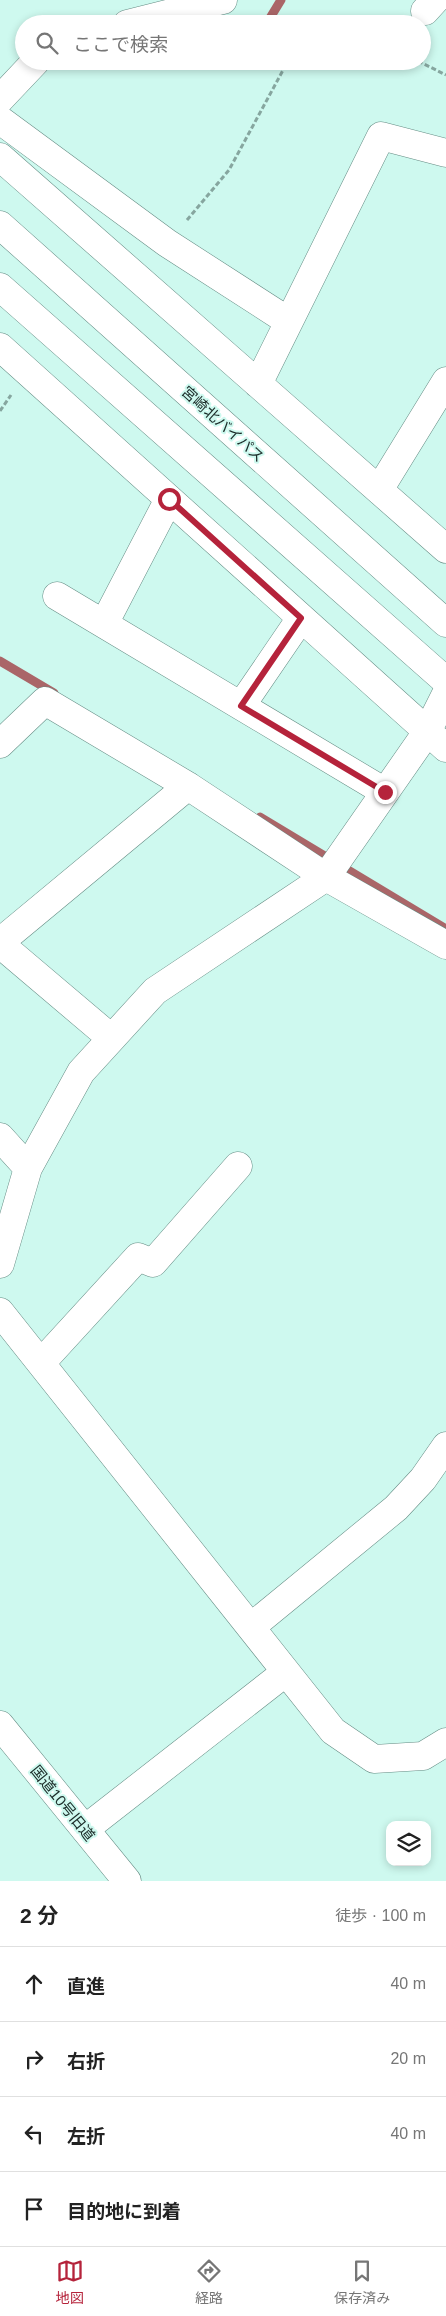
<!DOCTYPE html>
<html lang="ja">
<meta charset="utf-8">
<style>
:root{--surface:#fff;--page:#f2f2f2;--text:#222;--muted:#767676;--line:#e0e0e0;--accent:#b5233b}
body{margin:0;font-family:Helvetica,"Noto Sans JP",sans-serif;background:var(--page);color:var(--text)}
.controls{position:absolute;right:15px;bottom:15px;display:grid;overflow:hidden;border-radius:10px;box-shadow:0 2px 8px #0003}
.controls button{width:45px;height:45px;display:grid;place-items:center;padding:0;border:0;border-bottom:1px solid var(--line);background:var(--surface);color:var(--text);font:25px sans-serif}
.stop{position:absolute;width:15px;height:15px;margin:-11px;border:4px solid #b5233b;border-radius:50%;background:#fff}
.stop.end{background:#b5233b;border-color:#fff;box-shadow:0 1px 5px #0008}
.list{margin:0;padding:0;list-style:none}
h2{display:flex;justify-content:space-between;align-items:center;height:65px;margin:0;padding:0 20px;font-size:21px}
h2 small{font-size:16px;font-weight:400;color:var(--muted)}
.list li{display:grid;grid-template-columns:32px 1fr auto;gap:15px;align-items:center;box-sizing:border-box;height:75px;padding:0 20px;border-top:1px solid var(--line)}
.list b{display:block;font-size:19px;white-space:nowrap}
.list em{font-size:16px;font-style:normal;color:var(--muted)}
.icon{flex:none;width:28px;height:28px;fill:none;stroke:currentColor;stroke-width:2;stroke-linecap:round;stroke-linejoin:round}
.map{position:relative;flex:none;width:446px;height:1881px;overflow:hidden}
.search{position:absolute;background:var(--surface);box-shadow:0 2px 8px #0003;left:15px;right:15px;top:15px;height:55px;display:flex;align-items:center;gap:12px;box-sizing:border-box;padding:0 18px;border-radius:28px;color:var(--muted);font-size:19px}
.sheet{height:365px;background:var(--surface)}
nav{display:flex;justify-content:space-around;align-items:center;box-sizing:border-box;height:70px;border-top:1px solid var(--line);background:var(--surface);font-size:14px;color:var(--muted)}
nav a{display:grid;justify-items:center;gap:2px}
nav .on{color:var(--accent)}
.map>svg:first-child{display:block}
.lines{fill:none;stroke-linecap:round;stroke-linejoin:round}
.stream{stroke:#aa6668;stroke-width:9}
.street-casing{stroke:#658c84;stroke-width:29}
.secondary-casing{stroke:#658c84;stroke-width:29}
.highway-casing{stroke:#658c84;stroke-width:29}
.path{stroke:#86a69f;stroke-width:3;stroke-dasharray:5 2.5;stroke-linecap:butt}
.street{stroke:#fff;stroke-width:28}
.secondary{stroke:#fff;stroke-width:28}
.highway{stroke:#fff;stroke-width:28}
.route{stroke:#b5233b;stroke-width:6}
.labels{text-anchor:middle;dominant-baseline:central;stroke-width:4;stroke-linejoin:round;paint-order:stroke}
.street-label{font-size:15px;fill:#1b2b28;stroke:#cef9ef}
</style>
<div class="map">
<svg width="446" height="1881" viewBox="0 0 446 1881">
<rect width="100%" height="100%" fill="#cef9ef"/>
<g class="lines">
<path class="stream" d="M270,24V18L281,0
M0,661L54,693
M260,817L446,929"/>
<g class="street-casing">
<path id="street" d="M425,11L435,0
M127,24L223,0
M0,99L36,61
M0,120L167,243L288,321
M0,157L446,549
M0,347L446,748
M258,384L381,136L446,153
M379,490L446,381
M57,596L385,792
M104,624L169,499
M241,706L301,618
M0,744L45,701L188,786L326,877L446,945
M0,942L188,786
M0,944L111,1038
M0,1137L28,1168
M0,1264L28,1168L81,1072L155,991L326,877L427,732L446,694
M0,1312L333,1731L374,1759L423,1756L446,1742
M41,1363L138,1257L153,1263L238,1166
M251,1627L396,1508L423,1479L446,1446
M85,1829L286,1672"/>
</g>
<g class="secondary-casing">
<path id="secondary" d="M0,1725L127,1881"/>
</g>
<g class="highway-casing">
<path id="highway" d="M0,225L446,623
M0,287L446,681"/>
</g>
<path class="path" d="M418,61L446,75
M187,220L229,170L288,61
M0,411L11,395"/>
<use href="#street" class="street"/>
<use href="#secondary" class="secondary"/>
<use href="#highway" class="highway"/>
</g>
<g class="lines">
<path class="route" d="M169,499L301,618L241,706L385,792"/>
</g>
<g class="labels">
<g class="street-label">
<text transform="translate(223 424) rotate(42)">宮崎北バイパス</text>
<text transform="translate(63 1803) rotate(51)">国道10号旧道</text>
</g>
</g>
</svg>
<div class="controls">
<button><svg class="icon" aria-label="layers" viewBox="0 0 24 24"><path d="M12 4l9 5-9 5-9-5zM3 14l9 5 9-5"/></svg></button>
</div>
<div class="stop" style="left:169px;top:499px"></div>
<div class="stop end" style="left:385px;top:792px"></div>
<div class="search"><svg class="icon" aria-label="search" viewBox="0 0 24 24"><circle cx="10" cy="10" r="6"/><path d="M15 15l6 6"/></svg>ここで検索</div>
</div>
<section class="sheet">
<h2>2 分<small>徒歩 · 100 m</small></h2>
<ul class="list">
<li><svg class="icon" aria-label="ahead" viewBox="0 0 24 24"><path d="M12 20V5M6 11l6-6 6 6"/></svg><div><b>直進</b></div><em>40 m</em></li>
<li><svg class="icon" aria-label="right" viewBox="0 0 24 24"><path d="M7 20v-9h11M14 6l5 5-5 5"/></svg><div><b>右折</b></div><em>20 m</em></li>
<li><svg class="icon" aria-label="left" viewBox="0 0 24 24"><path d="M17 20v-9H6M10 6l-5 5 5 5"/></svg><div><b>左折</b></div><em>40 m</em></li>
<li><svg class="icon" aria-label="arrive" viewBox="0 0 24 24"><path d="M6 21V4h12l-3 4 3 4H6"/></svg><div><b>目的地に到着</b></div></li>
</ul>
</section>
<nav>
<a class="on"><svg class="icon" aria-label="map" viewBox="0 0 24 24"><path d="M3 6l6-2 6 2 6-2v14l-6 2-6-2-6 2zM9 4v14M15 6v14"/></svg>地図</a>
<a><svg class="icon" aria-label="directions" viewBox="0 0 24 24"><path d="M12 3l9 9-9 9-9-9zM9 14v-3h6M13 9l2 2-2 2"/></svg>経路</a>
<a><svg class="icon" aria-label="saved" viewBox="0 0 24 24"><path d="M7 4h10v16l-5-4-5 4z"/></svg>保存済み</a>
</nav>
